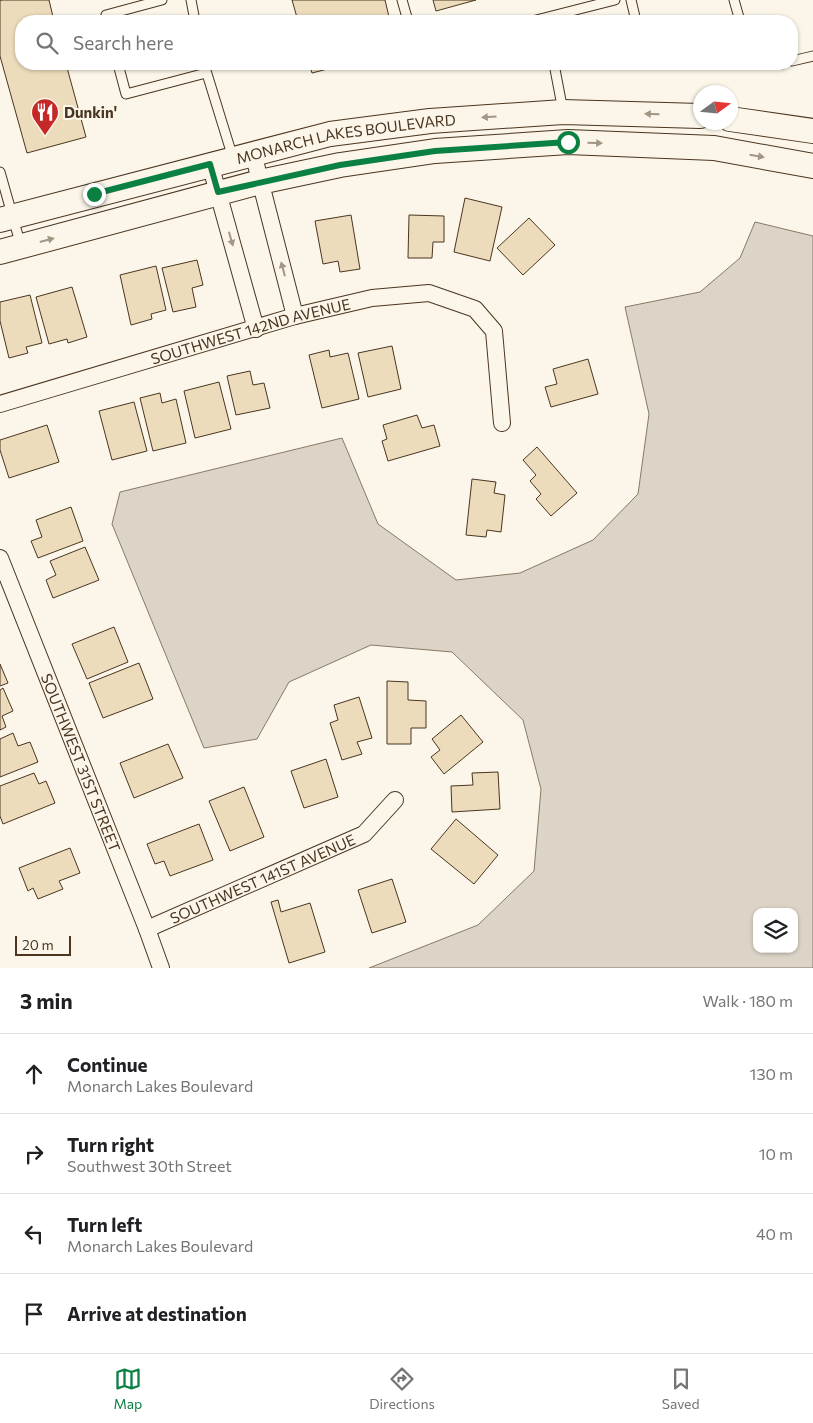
<!DOCTYPE html>
<meta charset="utf-8">
<style>
:root{--surface:#fff;--page:#f2f2f2;--text:#202124;--muted:#757577;--line:#e0e0e0;--accent:#0b8043}
body{margin:0;font-family:Commissioner,sans-serif;background:var(--page);color:var(--text)}
.controls{position:absolute;right:15px;bottom:15px;display:grid;overflow:hidden;border-radius:10px;box-shadow:0 1px 4px #0004}
.controls button{width:45px;height:45px;display:grid;place-items:center;padding:0;border:0;border-bottom:1px solid var(--line);background:var(--surface);color:var(--text);font:25px sans-serif}
.compass{position:absolute;left:693px;top:85px;width:45px;height:45px;border-radius:50%;background:var(--surface);box-shadow:0 1px 4px #0004;rotate:75deg}
.scale{position:absolute;left:15px;bottom:12px;width:56px;box-sizing:border-box;padding-left:5px;border:2px solid #4a3520;border-top:0;font-size:14px;line-height:18px;white-space:nowrap;color:#4a3520;-webkit-text-stroke:4px #fbf6e9;paint-order:stroke}
.stop{position:absolute;width:15px;height:15px;margin:-11px;border:4px solid #0b8043;border-radius:50%;background:#fff}
.stop.end{background:#0b8043;border-color:#fff;box-shadow:0 1px 5px #0008}
.list{margin:0;padding:0;list-style:none}
h2{display:flex;justify-content:space-between;align-items:center;height:65px;margin:0;padding:0 20px;font-size:21px}
h2 small{font-size:16px;font-weight:400;color:var(--muted)}
.list li{display:grid;grid-template-columns:32px 1fr auto;gap:15px;align-items:center;box-sizing:border-box;height:80px;padding:0 20px;border-top:1px solid var(--line)}
.list b{display:block;font-size:19px;white-space:nowrap}
.list p{margin:0;font-size:16px;white-space:nowrap;color:var(--muted)}
.list em{font-size:16px;font-style:normal;color:var(--muted)}
.icon{flex:none;width:28px;height:28px;fill:none;stroke:currentColor;stroke-width:2;stroke-linecap:round;stroke-linejoin:round}
.map{position:relative;flex:none;width:813px;height:968px;overflow:hidden}
.search{position:absolute;background:var(--surface);box-shadow:0 1px 4px #0004;left:15px;right:15px;top:15px;height:55px;display:flex;align-items:center;gap:12px;box-sizing:border-box;padding:0 18px;border-radius:20px;color:var(--muted);font-size:19px}
.sheet{height:385px;background:var(--surface)}
nav{display:flex;justify-content:space-around;align-items:center;box-sizing:border-box;height:70px;border-top:1px solid var(--line);background:var(--surface);font-size:14px;color:var(--muted)}
nav a{display:grid;justify-items:center;gap:2px}
nav .on{color:var(--accent)}
.map>svg:first-child{display:block}
.water{fill:#dcd4c6;stroke:#887966;fill-rule:evenodd}
.building{fill:#ecdcbc;stroke:#4a3520}
.lines{fill:none;stroke-linecap:round;stroke-linejoin:round}
.lane-casing{stroke:#4a3520;stroke-width:11}
.street-casing{stroke:#4a3520;stroke-width:18}
.secondary-casing{stroke:#4a3520;stroke-width:26}
.lane{stroke:#fbf6e9;stroke-width:9}
.street{stroke:#fbf6e9;stroke-width:16}
.secondary{stroke:#fbf6e9;stroke-width:24}
.oneway{fill:#a29684}
.route{stroke:#0b8043;stroke-width:6}
.labels{text-anchor:middle;dominant-baseline:central;stroke-width:4;stroke-linejoin:round;paint-order:stroke}
.poi-label{font-size:15px;font-weight:bold;fill:#4a3520;stroke:#fbf6e9;text-anchor:start}
.street-label{font-size:15px;fill:#4a3520;stroke:#fbf6e9}
</style>
<div class="map">
<svg width="813" height="968" viewBox="0 0 813 968">
<rect width="100%" height="100%" fill="#fbf6e9"/>
<path class="water" d="M755,222L813,236V968H369L478,925L534,871L541,789L523,720L452,652L371,645L289,682L257,739L204,748L112,524L120,492L342,438L378,524L456,580L520,573L593,540L638,494L649,414L625,307L700,292L740,258ZM757,912H794V949H757Z"/>
<path class="building" d="M2,0H49L54,21H21V64H66L86,137L27,153L0,56V1Z
M292,0H385L390,21H298Z
M433,0H476L436,11Z
M309,64H347L312,73Z
M465,198L502,207L490,261L454,252Z
M351,215L360,269L340,272L338,261L323,264L315,221Z
M409,215L444,216V242H433L432,258H408Z
M529,218L555,245L523,275L497,248Z
M197,260L203,285L192,288L196,307L173,312L162,268Z
M156,266L166,310L151,314L152,319L131,325L120,275Z
M72,287L87,337L68,343L67,339L49,344L36,297Z
M30,295L42,343L26,347L28,353L9,358L0,321V302Z
M392,346L401,389L368,397L358,353Z
M329,350L330,357L348,353L359,399L322,408L309,355Z
M588,359L598,394L551,407L545,387L557,384L553,369Z
M250,371L253,385L264,383L270,408L236,415L227,376Z
M219,382L231,429L195,438L184,391Z
M160,393L162,403L176,399L186,443L153,451L140,398Z
M134,402L147,451L112,460L99,411Z
M417,415L422,428L434,425L440,446L388,461L382,441L387,439L383,425Z
M47,425L59,462L9,478L0,450V440Z
M537,447L577,493L551,516L536,499L541,494L530,481L536,475L523,460Z
M472,479L496,482L494,493L505,495L501,532L487,530L486,537L466,535Z
M71,507L83,541L38,558L31,541L42,537L36,520Z
M85,547L99,580L53,598L46,580L56,575L50,561Z
M114,627L128,662L87,679L72,644Z
M139,663L153,699L103,718L89,683Z
M0,664L8,683L0,686Z
M387,681L408,682V700L426,701V728H411V744H387Z
M3,688L13,711L2,716L6,727L0,730V690Z
M359,697L372,738L357,742L362,754L342,760L330,723L338,720L334,705Z
M461,715L483,742L444,774L431,757L440,750L432,739Z
M13,733L18,746L30,742L38,762L0,777V739Z
M168,744L183,778L134,798L120,763Z
M326,759L338,797L304,808L291,771Z
M498,772L500,809L452,812L451,786L473,785L472,773Z
M34,773L39,784L46,781L55,803L3,824L0,816V786Z
M244,787L264,837L230,851L209,801Z
M456,819L498,855L474,884L431,849Z
M199,824L213,860L170,876L164,861L155,864L147,844Z
M70,848L80,873L59,881L63,889L38,899L33,888L28,891L19,868Z
M392,879L406,922L372,933L358,890Z
M278,900L281,912L310,903L325,952L289,963L271,902Z"/>
<g class="lines">
<g class="lane-casing">
<path id="lane" d="M191,0L195,21
M402,0L408,21
M631,0L636,21
M734,0L740,21
M544,18L615,0
M108,21L106,15L162,0
M532,21L544,18L545,21
M792,61L813,56
M118,64L126,94L206,73
M204,64L233,158
M554,64L563,111
M776,64H782
M0,172L21,246"/>
</g>
<g class="street-casing">
<g id="street">
<path d="M253,153L295,316"/>
<path d="M210,164L256,329"/>
<path id="s1" d="M0,404L295,316L372,298L429,293L475,309L494,331L502,423"/>
<path id="s2" d="M0,558L147,929L161,968"/>
<path id="s3" d="M147,929L364,834L395,800"/>
</g>
</g>
<g class="secondary-casing">
<g id="secondary">
<path d="M730,119L813,131"/>
<path id="s4" d="M0,220L330,134L430,121L563,112L700,116"/>
<path d="M0,252L260,182L340,165L435,151L568,142L714,148L813,166"/>
</g>
</g>
<use href="#lane" class="lane"/>
<use href="#street" class="street"/>
<use href="#secondary" class="secondary"/>
</g>
<defs><path id="oneway-solid" d="M-6-.8H1V-3.2L6.5 0L1 3.2V.8H-6Z" transform="scale(1.25)"/></defs>
<g class="oneway">
<use href="#oneway-solid" transform="translate(652 114) rotate(-178)"/>
<use href="#oneway-solid" transform="translate(489 117) rotate(176)"/>
<use href="#oneway-solid" transform="translate(595 143) rotate(2)"/>
<use href="#oneway-solid" transform="translate(757 156) rotate(10)"/>
<use href="#oneway-solid" transform="translate(231 239) rotate(74)"/>
<use href="#oneway-solid" transform="translate(47 240) rotate(-15)"/>
<use href="#oneway-solid" transform="translate(283 269) rotate(-105)"/>
</g>
<g class="lines">
<path class="route" d="M94,194L210,164L218,192L340,165L435,151L568,142"/>
</g>
<defs>
<g id="restaurant-pin" transform="scale(1.4375)"><path d="M0 17L-7.5 6A9.5 9.5 0 1 1 7.5 6Z" fill="#c62828" stroke="#fbf6e9"/><path d="M-5-6h1v4h1v-4h1v4h1v-4h1v5L-1.5 .5V6h-2V.5L-5-1ZM5-6V6H3V1.5H1.5Q1.5-4 5-6Z" fill="#fff"/></g>
</defs>
<g fill-rule="evenodd">
<use href="#restaurant-pin" x="45" y="112"/>
</g>
<g class="labels">
<g class="poi-label">
<text x="64" y="112">Dunkin'</text>
</g>
<g class="street-label">
<text stroke="none"><textPath href="#s4" startOffset="356">MONARCH LAKES BOULEVARD</textPath></text>
<text stroke="none"><textPath href="#s1" startOffset="261">SOUTHWEST 142ND AVENUE</textPath></text>
<text stroke="none"><textPath href="#s2" startOffset="220">SOUTHWEST 31ST STREET</textPath></text>
<text stroke="none"><textPath href="#s3" startOffset="126">SOUTHWEST 141ST AVENUE</textPath></text>
</g>
</g>
</svg>
<div class="controls">
<button><svg class="icon" aria-label="layers" viewBox="0 0 24 24"><path d="M12 4l9 5-9 5-9-5zM3 14l9 5 9-5"/></svg></button>
</div>
<svg class="compass" viewBox="-18 -18 36 36"><path d="M0-13l5 13h-10z" fill="#e53935"/><path d="M0 13l5-13h-10z" fill="#757577"/></svg>
<div class="scale">20 m</div>
<div class="stop" style="left:568px;top:142px"></div>
<div class="stop end" style="left:94px;top:194px"></div>
<div class="search"><svg class="icon" aria-label="search" viewBox="0 0 24 24"><circle cx="10" cy="10" r="6"/><path d="M15 15l6 6"/></svg>Search here</div>
</div>
<section class="sheet">
<h2>3 min<small>Walk · 180 m</small></h2>
<ul class="list">
<li><svg class="icon" aria-label="ahead" viewBox="0 0 24 24"><path d="M12 20V5M6 11l6-6 6 6"/></svg><div><b>Continue</b><p>Monarch Lakes Boulevard</p></div><em>130 m</em></li>
<li><svg class="icon" aria-label="right" viewBox="0 0 24 24"><path d="M7 20v-9h11M14 6l5 5-5 5"/></svg><div><b>Turn right</b><p>Southwest 30th Street</p></div><em>10 m</em></li>
<li><svg class="icon" aria-label="left" viewBox="0 0 24 24"><path d="M17 20v-9H6M10 6l-5 5 5 5"/></svg><div><b>Turn left</b><p>Monarch Lakes Boulevard</p></div><em>40 m</em></li>
<li><svg class="icon" aria-label="arrive" viewBox="0 0 24 24"><path d="M6 21V4h12l-3 4 3 4H6"/></svg><div><b>Arrive at destination</b></div></li>
</ul>
</section>
<nav>
<a class="on"><svg class="icon" aria-label="map" viewBox="0 0 24 24"><path d="M3 6l6-2 6 2 6-2v14l-6 2-6-2-6 2zM9 4v14M15 6v14"/></svg>Map</a>
<a><svg class="icon" aria-label="directions" viewBox="0 0 24 24"><path d="M12 3l9 9-9 9-9-9zM9 14v-3h6M13 9l2 2-2 2"/></svg>Directions</a>
<a><svg class="icon" aria-label="saved" viewBox="0 0 24 24"><path d="M7 4h10v16l-5-4-5 4z"/></svg>Saved</a>
</nav>
